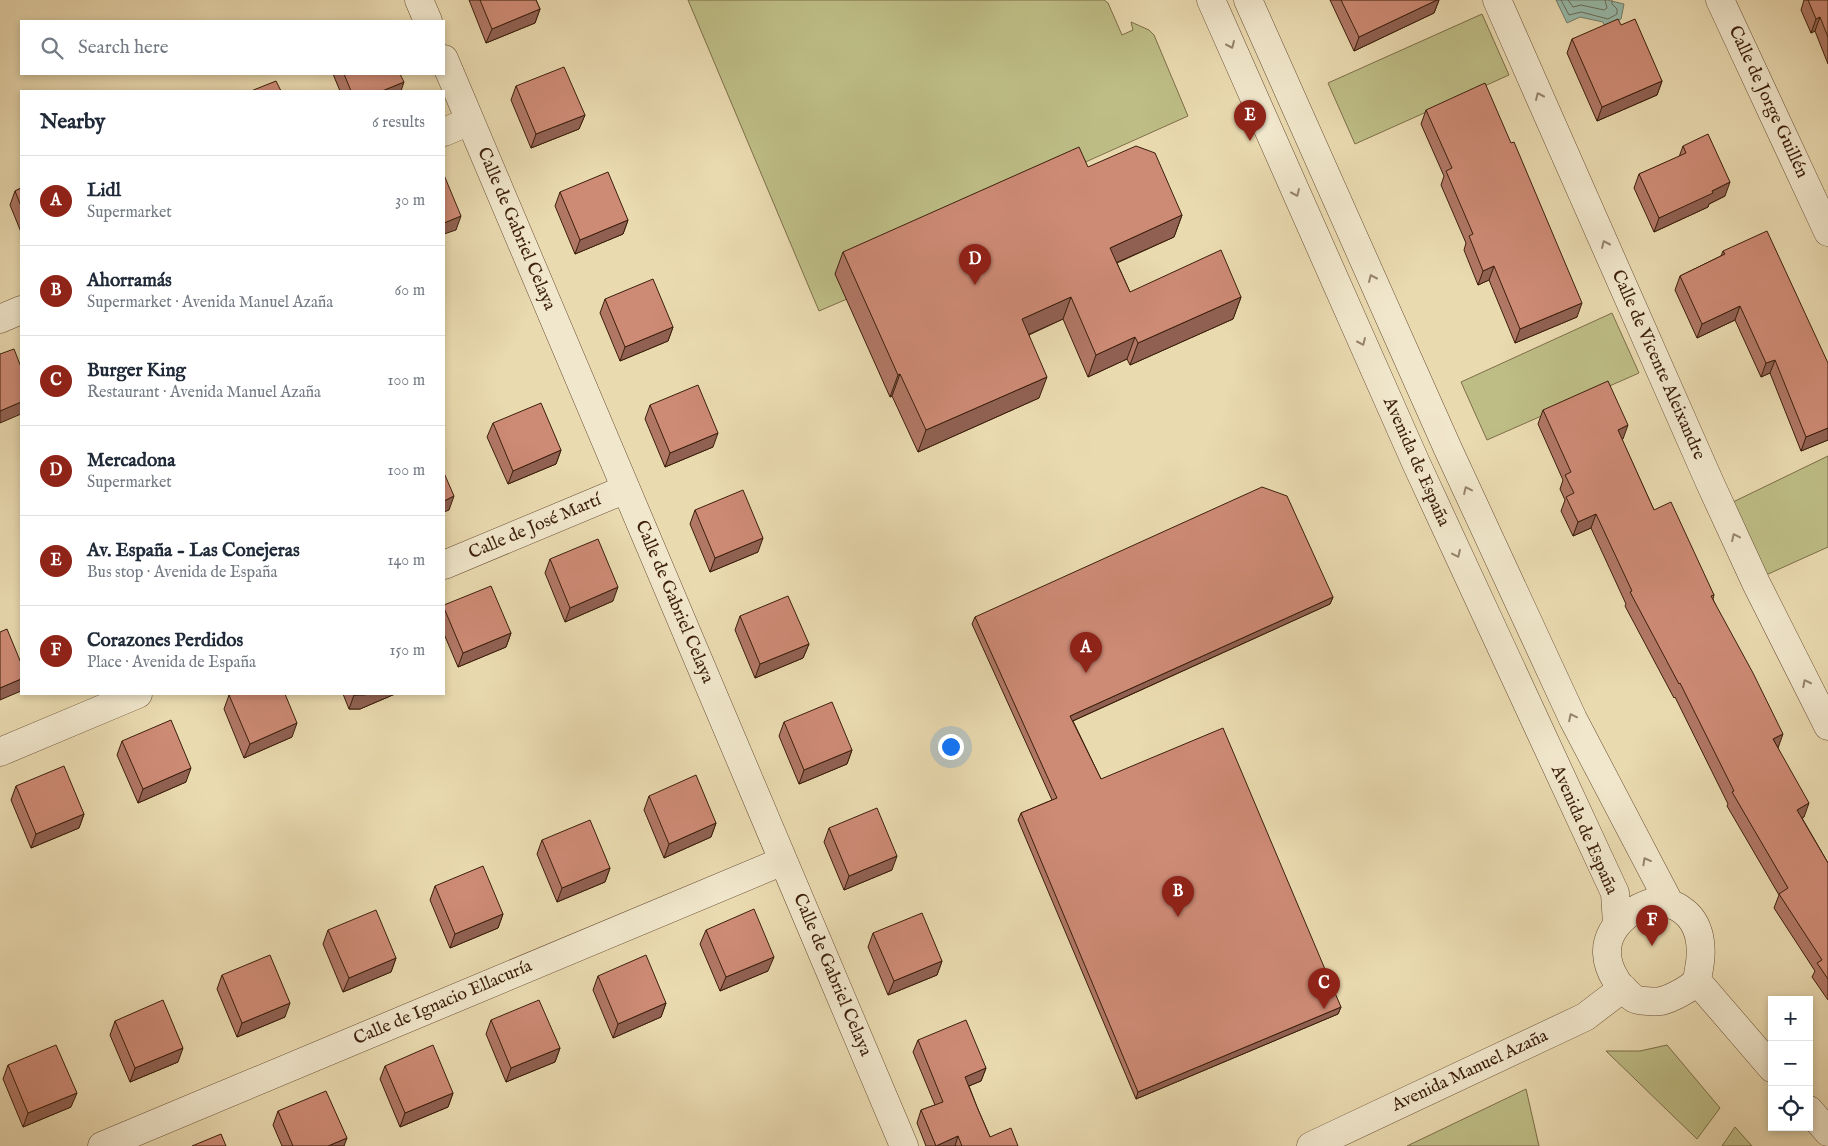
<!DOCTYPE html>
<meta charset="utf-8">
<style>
:root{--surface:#fff;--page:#f2f2f3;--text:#1f2937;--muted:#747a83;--line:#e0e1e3;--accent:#8f2418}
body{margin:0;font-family:"IM FELL English",serif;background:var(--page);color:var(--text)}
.controls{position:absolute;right:15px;bottom:15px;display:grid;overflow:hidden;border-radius:0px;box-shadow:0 2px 8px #0003}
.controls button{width:45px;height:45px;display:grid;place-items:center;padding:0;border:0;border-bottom:1px solid var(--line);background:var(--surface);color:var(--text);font:25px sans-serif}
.you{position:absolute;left:950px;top:746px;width:18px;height:18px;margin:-12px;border:4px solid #fff;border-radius:50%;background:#1a73e8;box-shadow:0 0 0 8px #1a73e833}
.badge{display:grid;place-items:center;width:32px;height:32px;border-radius:50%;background:var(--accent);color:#fff;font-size:16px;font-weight:700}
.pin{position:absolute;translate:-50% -41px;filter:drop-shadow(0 1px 2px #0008)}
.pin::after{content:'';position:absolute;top:26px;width:18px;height:15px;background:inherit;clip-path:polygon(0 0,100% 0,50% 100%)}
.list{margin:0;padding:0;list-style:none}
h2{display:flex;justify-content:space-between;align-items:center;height:65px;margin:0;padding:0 20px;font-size:21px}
h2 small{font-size:16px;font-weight:400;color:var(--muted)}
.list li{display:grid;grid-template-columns:32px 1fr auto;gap:15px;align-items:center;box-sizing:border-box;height:90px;padding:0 20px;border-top:1px solid var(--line)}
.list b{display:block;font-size:19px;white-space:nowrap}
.list p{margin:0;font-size:16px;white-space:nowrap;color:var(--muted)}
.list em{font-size:16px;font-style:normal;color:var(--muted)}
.icon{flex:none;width:28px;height:28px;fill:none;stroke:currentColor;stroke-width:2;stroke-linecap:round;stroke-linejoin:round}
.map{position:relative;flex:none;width:1828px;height:1146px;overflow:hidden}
.search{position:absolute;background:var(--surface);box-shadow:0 2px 8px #0003;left:20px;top:20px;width:425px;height:55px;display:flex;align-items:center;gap:12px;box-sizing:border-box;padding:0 18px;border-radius:0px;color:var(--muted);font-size:19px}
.panel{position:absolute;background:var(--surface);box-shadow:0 2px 8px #0003;left:20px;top:90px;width:425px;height:605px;border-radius:0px}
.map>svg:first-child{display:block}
.green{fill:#bebd86;stroke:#7d6e48}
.water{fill:#98bbab;stroke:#737d6b}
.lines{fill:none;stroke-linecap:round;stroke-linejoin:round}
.shore{stroke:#6a6d5b;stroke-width:1}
.minor-casing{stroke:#684e34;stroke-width:29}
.tertiary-casing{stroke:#684e34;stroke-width:29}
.minor{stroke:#f1e7cc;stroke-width:28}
.tertiary{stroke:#f1e7cc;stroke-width:28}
.wall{fill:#b07765;stroke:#3c1f0b}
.shaded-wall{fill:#906152;stroke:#3c1f0b}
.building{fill:#cd8a75;stroke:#3c1f0b}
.oneway{stroke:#96836c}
.labels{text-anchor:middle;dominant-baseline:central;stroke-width:4;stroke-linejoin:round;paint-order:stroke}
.street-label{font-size:18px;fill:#3c1f0b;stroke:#f1e7cc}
</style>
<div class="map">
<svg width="1828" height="1146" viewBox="0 0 1828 1146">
<rect width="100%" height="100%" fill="#eadab0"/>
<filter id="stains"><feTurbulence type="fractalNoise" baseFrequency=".004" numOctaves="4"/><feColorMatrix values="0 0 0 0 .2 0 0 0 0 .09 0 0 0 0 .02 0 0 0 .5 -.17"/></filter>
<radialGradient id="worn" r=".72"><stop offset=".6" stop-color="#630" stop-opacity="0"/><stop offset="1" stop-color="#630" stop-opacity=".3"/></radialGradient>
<path class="green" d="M688,0H1104L1108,3L1122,35L1133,30L1131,22L1149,30L1154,35L1188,116L836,274L847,299L819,311Z
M1482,14L1509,75L1355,144L1328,83Z
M1612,313L1639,373L1487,440L1461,382Z
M1828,456V547L1766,575L1731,503Z
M1667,1045L1720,1108L1697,1139L1606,1051H1640Z
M1526,1089L1539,1146H1407Z
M1735,1127L1752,1146H1722Z"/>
<path class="water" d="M1556,0H1607L1624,4L1621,19L1605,27L1603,22L1580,17L1567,23Z"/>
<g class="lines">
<path class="shore" d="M1561,0L1569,15L1581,12L1608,19L1617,14V9L1612,4V0
M1568,0L1573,7L1581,5L1604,10L1607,8L1605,0"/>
<g class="minor-casing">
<path id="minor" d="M419,0L428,21
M1497,0L1710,483L1756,583L1828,726
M1720,0L1828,232
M444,59L904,1146
M444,132L470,121
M0,319L21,310
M444,565L626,489
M0,752L138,694
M102,1146L783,861"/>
</g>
<g class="tertiary-casing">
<path id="tertiary" d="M1211,0L1416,463L1615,893L1617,924
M1248,0L1448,449L1573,719L1670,904
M1653,902C1663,903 1673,903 1682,910C1701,923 1703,948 1699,969C1698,972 1698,977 1697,980C1693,988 1670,999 1661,1001C1658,1002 1638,1001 1635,999C1631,997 1618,984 1616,980C1593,943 1617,914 1653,902Z
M1697,981L1772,1068
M1809,1110L1828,1132
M1311,1146L1585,1017L1623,988"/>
</g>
<use href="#minor" class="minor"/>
<use href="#tertiary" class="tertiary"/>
</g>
<path class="wall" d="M469,0H536L540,9L535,23L486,43Z
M1330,0H1439L1434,13L1354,51Z
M1804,0H1828V64L1815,31L1811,33L1801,10Z
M1621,25L1662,81L1657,95L1597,121L1567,53L1572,39Z
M333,74H400L401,91H340Z
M516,86L585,115L579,129L531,148L511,100Z
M1426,110L1577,317L1515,343L1489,280L1478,285L1464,250L1466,243L1441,185L1444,176L1421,124Z
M1683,146L1725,196L1709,204L1708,207L1654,232L1634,188L1639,174L1679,157Z
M21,188V232L10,205L15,191Z
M560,192L628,220L623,234L575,254L555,206Z
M1182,215L1174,237L1117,263L1130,292L1241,297L1233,319L1130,365L1127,359L1088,377L1063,319L1029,335L1039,398L918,452L892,396L890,397L835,274L843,252Z
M1723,251L1828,440L1801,451L1770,373L1761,377L1735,320L1697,338L1675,290L1680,276L1721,256Z
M605,299L673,327L668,341L620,361L600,313Z
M650,405L713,447L665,467L645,419Z
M1543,410L1623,439L1622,440L1654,510L1714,595L1713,599L1778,748L1804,817L1802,818L1828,863V1000L1812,977L1815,971L1774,908L1779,895L1727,806L1728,804L1675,697L1674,698L1625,606L1626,604L1591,528L1573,536L1561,511L1565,500L1560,489L1563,480L1538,424Z
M493,423L561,450L556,464L508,484L487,437Z
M695,510L758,552L710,572L690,524Z
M550,559L613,601L565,622L545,573Z
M1333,597L1330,604L1073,721L1101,779L1341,1007L1338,1014L1136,1099L1018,820L1021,813L1052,800L972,624L975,617Z
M444,605L511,633L506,647L458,667L444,634Z
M740,616L809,644L803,658L755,678L735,630Z
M343,694H395L360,709H349Z
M229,695L292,737L244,758L224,709Z
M784,722L852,750L847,764L799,784L779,736Z
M122,741L186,782L138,803L117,755Z
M16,786L84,814L79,828L31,848L11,800Z
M649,796L716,823L711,837L664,858L644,810Z
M829,828L892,870L844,890L824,842Z
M542,840L610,868L605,882L557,902L537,854Z
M435,886L503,914L498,928L450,948L430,900Z
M328,930L396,958L391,972L343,992L323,944Z
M706,930L768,971L720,991L700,944Z
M873,933L942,961L937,975L888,995L868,947Z
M222,975L285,1017L237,1037L217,989Z
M598,976L666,1003L661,1017L613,1038L593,990Z
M491,1020L560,1048L555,1062L506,1082L486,1034Z
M115,1021L178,1062L130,1082L110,1035Z
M918,1040L986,1068L981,1081L969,1086L977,1107L990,1137L1018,1146H926L917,1123L921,1110L935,1105L913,1052Z
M8,1065L71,1107L23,1127L3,1079Z
M385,1066L453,1093L448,1107L400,1127L380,1079Z
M278,1111L344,1146H282L273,1125Z"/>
<path class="shaded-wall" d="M1437,0H1439L1434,13L1354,51L1359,37Z
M540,9L535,23L486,43L492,29Z
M1820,17L1815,31L1811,33L1816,19Z
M1662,81L1657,95L1597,121L1602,107Z
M404,82L401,91H382Z
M585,115L579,129L531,148L536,134Z
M1730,182L1725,196L1709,204L1708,207L1654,232L1659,218Z
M1182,215L1174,237L1102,269L1110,248Z
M461,216L456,230L444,234V223Z
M628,220L623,234L575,254L580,240Z
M1494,266L1489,280L1478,285L1483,271Z
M1071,297L1063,319L1014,341L1022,319Z
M1241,297L1233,319L1130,365L1138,343Z
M1582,303L1577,317L1515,343L1520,329Z
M1740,306L1735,320L1697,338L1702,324Z
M673,327L668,341L620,361L625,347Z
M1135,337L1127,359L1088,377L1096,355Z
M1775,360L1770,373L1761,377L1766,363Z
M900,374L892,396L890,397L898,375Z
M1047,377L1039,398L918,452L926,430Z
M21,402V414L0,423V411Z
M1628,425L1623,439L1613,444L1618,430Z
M1828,428V440L1801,451L1806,437Z
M718,433L713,447L665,467L670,453Z
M561,450L556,464L508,484L513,471Z
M454,496L449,510L444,512V501Z
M1596,514L1591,528L1573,536L1578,522Z
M763,538L758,552L710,572L715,558Z
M618,587L613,601L565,622L570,608Z
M1333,597L1330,604L1068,723L1070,716Z
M511,633L506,647L458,667L463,653Z
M809,644L803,658L755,678L760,664Z
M21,679V691L0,700V688Z
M367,694H395L360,709H349L354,695Z
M297,723L292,737L244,758L250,744Z
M1783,734L1778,748L1773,739Z
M852,750L847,764L799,784L804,770Z
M191,768L186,782L138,803L143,789Z
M1809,803L1804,817L1792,824L1797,810Z
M84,814L79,828L31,848L36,834Z
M716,823L711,837L664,858L669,844Z
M897,856L892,870L844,890L849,876Z
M610,868L605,882L557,902L562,888Z
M503,914L498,928L450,948L455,934Z
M774,957L768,971L720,991L726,977Z
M396,958L391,972L343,992L349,978Z
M942,961L937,975L888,995L894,981Z
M290,1003L285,1017L237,1037L242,1023Z
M666,1003L661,1017L613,1038L618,1024Z
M1341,1007L1338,1014L1136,1099L1138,1092Z
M183,1048L178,1062L130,1082L135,1068Z
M560,1048L555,1062L506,1082L511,1068Z
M986,1068L981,1081L961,1089L965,1077Z
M77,1093L71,1107L23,1127L28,1113Z
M453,1093L448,1107L400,1127L405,1113Z
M958,1136L955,1146H936Z
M347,1138L344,1146H328Z"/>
<path class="building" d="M480,0H536L540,9L492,29Z
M1341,0H1437L1359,37Z
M1808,0H1828V37L1820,17L1816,19Z
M1618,19L1621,25L1635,19L1662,81L1602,107L1572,39Z
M564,67L585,115L536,134L516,86Z
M344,74H400L404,82L382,91H351Z
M276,81L281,91H251Z
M1485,83L1511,143L1514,142L1582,303L1520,329L1494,266L1483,271L1469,236L1473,234L1446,171L1452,168L1426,110Z
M1708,134L1730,182L1712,191L1713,193L1659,218L1639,174L1686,153L1683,146Z
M1136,146L1155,153L1182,215L1110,248L1130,292L1221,250L1241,297L1138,343L1135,337L1096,355L1071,297L1022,319L1047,377L926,430L900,374L898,375L843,252L1079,147L1088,167Z
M608,172L628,220L580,240L560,192Z
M444,175L461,216L444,223Z
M21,188V206L15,191Z
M1767,231L1828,363V428L1806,437L1775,360L1766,363L1740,306L1702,324L1680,276L1725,254L1723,251Z
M653,279L673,327L625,347L605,299Z
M14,349L21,367V402L0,411V354Z
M1608,381L1628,425L1618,430L1654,510L1671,502L1714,595L1711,596L1753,673L1783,734L1773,739L1809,803L1797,810L1828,863V979L1817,963L1822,960L1779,894L1788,888L1732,792L1734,791L1680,683L1679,684L1630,592L1632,591L1596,514L1578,522L1566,497L1574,493L1565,475L1571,472L1543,410Z
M698,385L718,433L670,453L650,405Z
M541,403L561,450L513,471L493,423Z
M444,473L454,496L444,501Z
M1262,487L1287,496L1333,597L1070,716L1101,779L1223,728L1341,1007L1138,1092L1021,813L1057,798L975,617Z
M743,490L763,538L715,558L695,510Z
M598,539L618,587L570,608L550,559Z
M491,586L511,633L463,653L444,608V605Z
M788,596L809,644L760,664L740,616Z
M7,629L21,663V679L0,688V632Z
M233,694H285L297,723L250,744L229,695Z
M354,694H367L365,695H354Z
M832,702L852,750L804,770L784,722Z
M171,720L191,768L143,789L122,741Z
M64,766L84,814L36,834L16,786Z
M696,775L716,823L669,844L649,796Z
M877,808L897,856L849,876L829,828Z
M590,820L610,868L562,888L542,840Z
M483,866L503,914L455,934L435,886Z
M754,909L774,957L726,977L706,930Z
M376,910L396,958L349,978L328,930Z
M922,913L942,961L894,981L873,933Z
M270,955L290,1003L242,1023L222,975Z
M646,955L666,1003L618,1024L598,976Z
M163,1000L183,1048L135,1068L115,1021Z
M539,1000L560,1048L511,1068L491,1020Z
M966,1020L986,1068L965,1077L977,1107L990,1137L1011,1128L1018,1146H962L958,1136L936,1146L921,1110L943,1102L918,1040Z
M56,1045L77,1093L28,1113L8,1065Z
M433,1045L453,1093L405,1113L385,1066Z
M326,1091L347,1138L328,1146H293L278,1111Z
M221,1134L226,1146H192Z"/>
<defs><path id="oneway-chevron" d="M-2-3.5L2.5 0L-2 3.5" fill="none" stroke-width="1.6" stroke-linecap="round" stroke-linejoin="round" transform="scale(1.25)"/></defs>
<g class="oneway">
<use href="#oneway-chevron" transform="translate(1231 45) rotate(66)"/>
<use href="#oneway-chevron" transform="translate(1539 96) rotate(-114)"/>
<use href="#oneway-chevron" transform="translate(1296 193) rotate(66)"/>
<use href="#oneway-chevron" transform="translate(1605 244) rotate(-114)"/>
<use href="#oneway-chevron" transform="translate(1372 278) rotate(-114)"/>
<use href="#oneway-chevron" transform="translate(1362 342) rotate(66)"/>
<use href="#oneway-chevron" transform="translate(1467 490) rotate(-115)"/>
<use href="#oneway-chevron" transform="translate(1735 537) rotate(-115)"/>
<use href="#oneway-chevron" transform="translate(1457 554) rotate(65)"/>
<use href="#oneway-chevron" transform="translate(1806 683) rotate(-117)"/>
<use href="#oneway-chevron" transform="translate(1572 717) rotate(-116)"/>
<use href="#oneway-chevron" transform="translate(1646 861) rotate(-119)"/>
</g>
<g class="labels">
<g class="street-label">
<text transform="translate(1768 102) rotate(65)">Calle de Jorge Guillén</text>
<text transform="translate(516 229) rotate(67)">Calle de Gabriel Celaya</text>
<text transform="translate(1658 365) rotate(66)">Calle de Vicente Aleixandre</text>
<text transform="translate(1416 462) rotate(66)">Avenida de España</text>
<text transform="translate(535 527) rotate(-23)">Calle de José Martí</text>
<text transform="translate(674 602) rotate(67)">Calle de Gabriel Celaya</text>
<text transform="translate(1584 830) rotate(66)">Avenida de España</text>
<text transform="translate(832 975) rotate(67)">Calle de Gabriel Celaya</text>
<text transform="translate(443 1003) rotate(-23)">Calle de Ignacio Ellacuría</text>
<text transform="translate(1470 1071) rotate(-25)">Avenida Manuel Azaña</text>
</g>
</g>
<rect width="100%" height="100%" filter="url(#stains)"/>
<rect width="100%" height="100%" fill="url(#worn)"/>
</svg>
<div class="controls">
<button>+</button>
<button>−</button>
<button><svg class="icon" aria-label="locate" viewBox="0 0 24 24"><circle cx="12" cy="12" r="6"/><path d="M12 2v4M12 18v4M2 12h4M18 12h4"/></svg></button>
</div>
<div class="you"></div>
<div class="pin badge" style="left:1086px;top:673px">A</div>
<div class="pin badge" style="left:1178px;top:917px">B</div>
<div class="pin badge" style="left:1324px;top:1009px">C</div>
<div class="pin badge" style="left:975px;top:285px">D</div>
<div class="pin badge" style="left:1250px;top:141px">E</div>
<div class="pin badge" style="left:1652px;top:946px">F</div>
<div class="search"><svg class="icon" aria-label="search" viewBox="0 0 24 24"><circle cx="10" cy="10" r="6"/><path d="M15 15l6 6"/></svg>Search here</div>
<section class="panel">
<h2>Nearby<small>6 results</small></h2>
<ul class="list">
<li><span class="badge">A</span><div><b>Lidl</b><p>Supermarket</p></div><em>30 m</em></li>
<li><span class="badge">B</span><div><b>Ahorramás</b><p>Supermarket · Avenida Manuel Azaña</p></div><em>60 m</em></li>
<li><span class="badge">C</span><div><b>Burger King</b><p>Restaurant · Avenida Manuel Azaña</p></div><em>100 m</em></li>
<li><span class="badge">D</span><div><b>Mercadona</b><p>Supermarket</p></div><em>100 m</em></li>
<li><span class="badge">E</span><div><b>Av. España - Las Conejeras</b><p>Bus stop · Avenida de España</p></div><em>140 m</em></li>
<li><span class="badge">F</span><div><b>Corazones Perdidos</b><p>Place · Avenida de España</p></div><em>150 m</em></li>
</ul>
</section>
</div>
